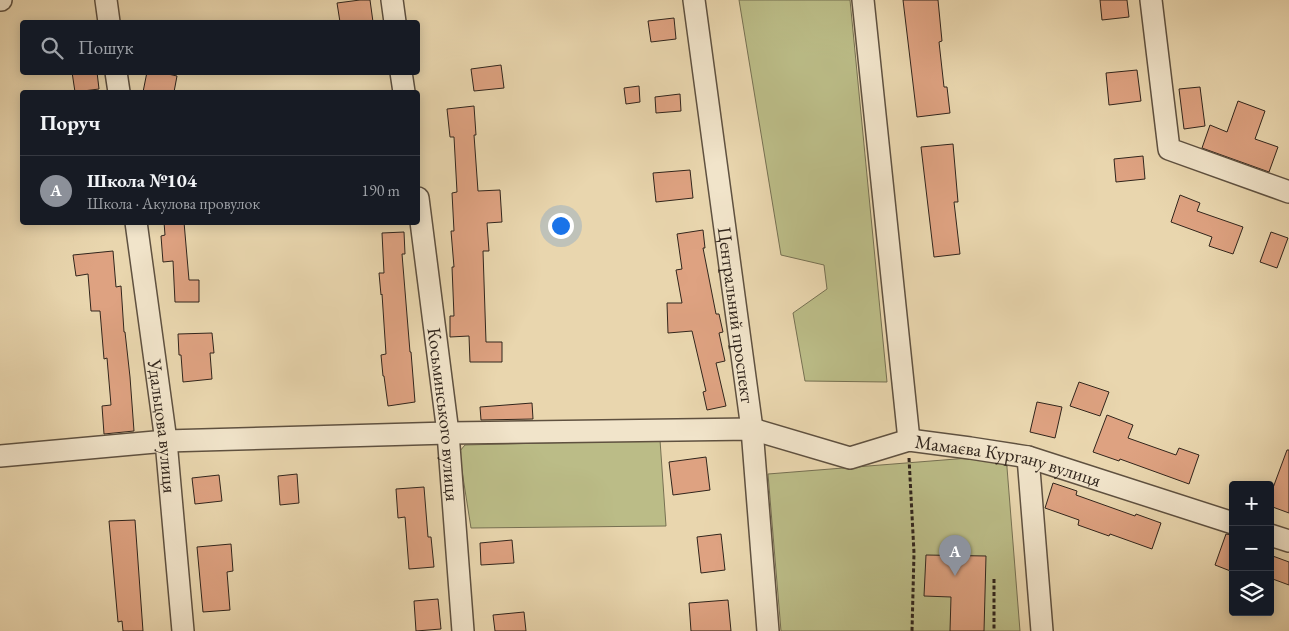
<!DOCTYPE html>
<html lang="uk">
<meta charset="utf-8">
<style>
:root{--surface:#171b24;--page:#242831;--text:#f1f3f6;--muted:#9ea1a6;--line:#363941;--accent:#8c9099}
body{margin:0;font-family:"EB Garamond",serif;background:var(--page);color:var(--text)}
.controls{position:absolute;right:15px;bottom:15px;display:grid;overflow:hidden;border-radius:5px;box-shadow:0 2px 12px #0003}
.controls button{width:45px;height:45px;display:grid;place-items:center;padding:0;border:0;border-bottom:1px solid var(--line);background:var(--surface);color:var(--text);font:25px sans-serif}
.you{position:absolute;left:560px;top:225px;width:18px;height:18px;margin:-12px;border:4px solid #fff;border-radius:50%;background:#1a73e8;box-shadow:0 0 0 8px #1a73e833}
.badge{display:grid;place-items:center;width:32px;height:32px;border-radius:50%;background:var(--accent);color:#fff;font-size:16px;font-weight:700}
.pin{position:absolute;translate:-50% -41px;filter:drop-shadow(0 1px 2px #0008)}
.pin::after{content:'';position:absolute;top:26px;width:18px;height:15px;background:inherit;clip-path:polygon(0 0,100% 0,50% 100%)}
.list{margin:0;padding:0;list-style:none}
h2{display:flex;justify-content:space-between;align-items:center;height:65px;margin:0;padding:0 20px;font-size:21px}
h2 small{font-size:16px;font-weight:400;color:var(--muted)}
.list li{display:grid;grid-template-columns:32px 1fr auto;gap:15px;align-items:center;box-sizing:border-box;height:70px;padding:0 20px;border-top:1px solid var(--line)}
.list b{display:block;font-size:19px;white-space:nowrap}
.list p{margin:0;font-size:16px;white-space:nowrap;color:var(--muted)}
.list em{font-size:16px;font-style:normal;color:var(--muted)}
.icon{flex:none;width:28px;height:28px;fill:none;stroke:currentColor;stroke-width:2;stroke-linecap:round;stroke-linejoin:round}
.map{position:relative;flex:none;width:1289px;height:631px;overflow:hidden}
.search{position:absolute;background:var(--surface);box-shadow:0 2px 12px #0003;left:20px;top:20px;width:400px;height:55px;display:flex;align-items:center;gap:12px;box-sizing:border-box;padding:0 18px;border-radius:5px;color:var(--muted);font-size:19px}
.panel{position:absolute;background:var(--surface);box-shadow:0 2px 12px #0003;left:20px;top:90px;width:400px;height:135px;border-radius:5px}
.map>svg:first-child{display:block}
.green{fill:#bbbc87;stroke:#767052}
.building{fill:#dea281;stroke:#31251c}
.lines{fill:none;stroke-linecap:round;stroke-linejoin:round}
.minor-casing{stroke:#5f5140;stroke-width:24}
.path{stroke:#31251c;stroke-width:3;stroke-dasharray:4 2.5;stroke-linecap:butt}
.minor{stroke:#f1e4ca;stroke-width:21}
.labels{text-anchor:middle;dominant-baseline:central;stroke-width:4;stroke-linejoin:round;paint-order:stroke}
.street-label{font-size:19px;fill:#31251c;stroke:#f1e4ca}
</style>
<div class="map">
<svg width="1289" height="631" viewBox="0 0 1289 631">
<rect width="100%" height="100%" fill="#e9d6ae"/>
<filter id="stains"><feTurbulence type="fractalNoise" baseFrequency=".004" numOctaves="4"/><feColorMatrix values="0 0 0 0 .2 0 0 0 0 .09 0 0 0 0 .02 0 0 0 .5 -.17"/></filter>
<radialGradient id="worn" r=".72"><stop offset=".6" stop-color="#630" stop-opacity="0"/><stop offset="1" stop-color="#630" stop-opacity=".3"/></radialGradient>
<path class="green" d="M739,0H850L887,382L805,381L793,313L827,289L824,265L781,255Z
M660,440L666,526L471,528L459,452L465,445Z
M1006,455L1020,631H781L768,474Z"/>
<path class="building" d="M360,0H370L373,22H340L337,3Z
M903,0H938L942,41L939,42L944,87H947L950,113L917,117Z
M1100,0H1127L1129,17L1102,20Z
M674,18L676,39L651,42L648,21Z
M501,65L504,88L474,91L471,69Z
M1137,70L1141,101L1109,105L1106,73Z
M72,72H97L99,89L75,92Z
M147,72H159L177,76L174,92H143Z
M639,86L640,102L626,104L624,88Z
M1200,87L1205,126L1184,129L1179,89Z
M680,94L681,111L656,113L655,97Z
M1238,101L1265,111L1255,139L1278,147L1269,172L1202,148L1210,125L1227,132Z
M474,106L476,135H474L478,191L500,190L502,222L487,223L489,251H483L486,342H502V362H470L469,336L450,337V316H454L452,267H454L451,231H454L452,193L457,192L454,137H450L447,109Z
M953,144L958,202H954L960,254L934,257L921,147Z
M1143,156L1145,179L1116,182L1114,159Z
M690,170L693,198L656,202L653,173Z
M1180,195L1200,203L1197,211L1243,227L1233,254L1209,246L1212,237L1171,222Z
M164,222H184L189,280H199V302H175L173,261L163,262L161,236L165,235Z
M703,230L705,248H703L716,314H719L723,332L719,333L725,361L716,363L726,406L707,410L703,392L706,391L692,331L668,333L667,303H682L676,270L682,269L677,234Z
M404,232L405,254H402L410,352H411L415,402L388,406L384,376H383L381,355L386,354L382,294L381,295L379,273H384L382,233Z
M1271,232L1288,238L1277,268L1260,262Z
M113,251L116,287L121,286L124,332H125L130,377L134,431L104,434L102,406L111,405L107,358L104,359L100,311H91L88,274L76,276L73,255Z
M212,333L214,353H210L212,379L183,382L181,355H179L178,334Z
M1079,382L1109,392L1100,416L1070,406Z
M1037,402L1062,407L1055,438L1030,432Z
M532,403L533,419L481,420L480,407Z
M1107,415L1133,425L1128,438L1176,455L1179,448L1199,455L1189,484L1120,459L1119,461L1093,452Z
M1287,450H1289V513L1270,506V496Z
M706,457L710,490L673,495L669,462Z
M297,474L299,503L280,505L278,476Z
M219,475L222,501L195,504L192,478Z
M1053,483L1077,491L1076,495L1135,516L1136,514L1161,523L1152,549L1110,534L1109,536L1078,525L1079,520L1045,508Z
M424,487L428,537H431L434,567L409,569L405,517L398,518L396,489Z
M135,520L143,631H123L122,621L118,622L109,521Z
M721,534L725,570L701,573L697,537Z
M1226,534L1233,535V572L1215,565Z
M512,540L514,563L481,565L480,543Z
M231,544L233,571L227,572L230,610L203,612L197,547Z
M926,555L986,556L984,631H950L951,597L924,596Z
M1270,555L1289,562V585L1270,578Z
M438,599L441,629L416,631L414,601Z
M728,600L731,631H691L689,603Z
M524,612L526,631H495L493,615Z"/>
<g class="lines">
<g class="minor-casing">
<g id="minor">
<path d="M0,0H1"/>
<path d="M106,0L109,22"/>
<path d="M392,0L395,22"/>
<path id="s1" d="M694,0L752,429L768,631"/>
<path d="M863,0L909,440"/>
<path d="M1151,0L1169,149L1289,192"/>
<path d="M116,72L119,92"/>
<path d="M401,72L404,92"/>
<path id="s2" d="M418,198L448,433L463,631"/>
<path id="s3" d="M136,222L166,441L183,631"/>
<path id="s4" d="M0,456L166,441L448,433L752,429L850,458L909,440L970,448L1028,457L1233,523"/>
<path d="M1028,457L1042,631"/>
<path d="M1270,535L1289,541"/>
</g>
</g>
<path class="path" d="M909,458L914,553L912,631
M994,579V631"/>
<use href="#minor" class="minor"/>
</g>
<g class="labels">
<g class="street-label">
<text stroke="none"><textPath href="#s1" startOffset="318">Центральний проспект</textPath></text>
<text stroke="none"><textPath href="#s2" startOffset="218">Косьминського вулиця</textPath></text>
<text stroke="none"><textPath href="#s3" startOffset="206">Удальцова вулиця</textPath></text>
<text stroke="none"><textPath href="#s4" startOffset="1018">Мамаєва Кургану вулиця</textPath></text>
</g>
</g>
<rect width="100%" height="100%" filter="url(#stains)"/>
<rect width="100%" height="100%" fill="url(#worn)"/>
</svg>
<div class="controls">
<button>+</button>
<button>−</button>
<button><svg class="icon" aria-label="layers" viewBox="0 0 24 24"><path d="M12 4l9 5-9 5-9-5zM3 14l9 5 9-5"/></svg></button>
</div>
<div class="you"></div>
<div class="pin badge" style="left:955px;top:576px">A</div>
<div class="search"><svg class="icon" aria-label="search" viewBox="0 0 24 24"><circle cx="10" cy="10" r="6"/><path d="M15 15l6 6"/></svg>Пошук</div>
<section class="panel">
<h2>Поруч<small></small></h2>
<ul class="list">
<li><span class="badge">A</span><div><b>Школа №104</b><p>Школа · Акулова провулок</p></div><em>190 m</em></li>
</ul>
</section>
</div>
